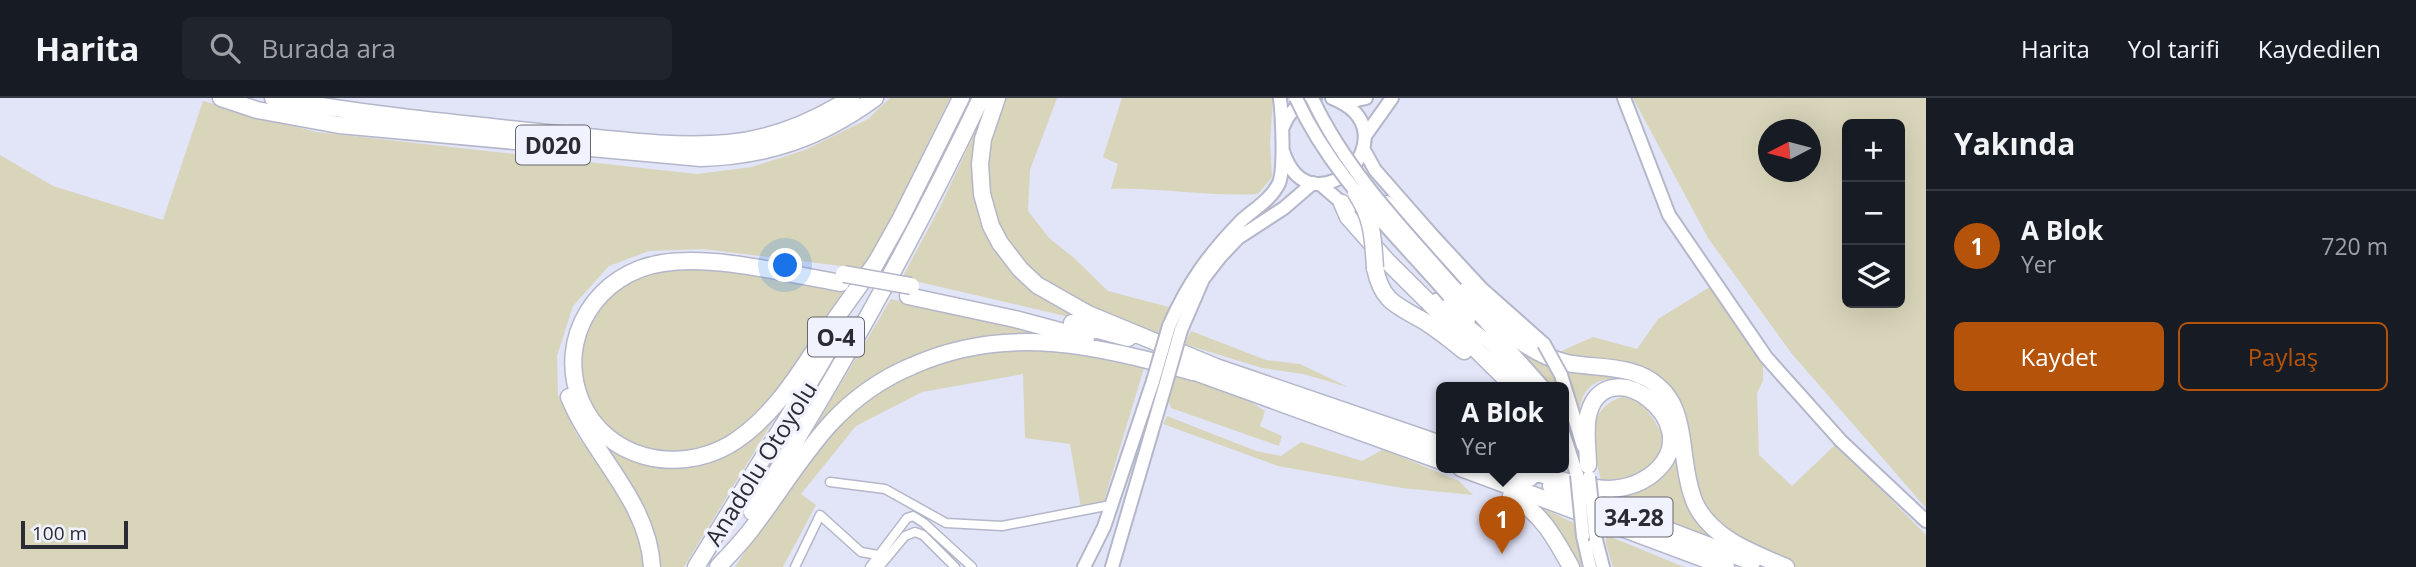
<!DOCTYPE html>
<html lang="tr">
<meta charset="utf-8">
<style>
:root{--surface:#171b24;--page:#20242c;--text:#f1f3f6;--muted:#9ea1a6;--line:#363941;--accent:#b45309}
body{margin:0;font-family:"Open Sans",sans-serif;background:var(--page);color:var(--text)}
.controls{position:absolute;right:21px;top:21px;display:grid;overflow:hidden;border-radius:10px;box-shadow:0 7px 28px #0002}
.controls button{width:63px;height:63px;display:grid;place-items:center;padding:0;border:0;border-bottom:2px solid var(--line);background:var(--surface);color:var(--text);font:35px sans-serif}
.compass{position:absolute;left:1758px;top:21px;width:63px;height:63px;border-radius:50%;background:var(--surface);box-shadow:0 7px 28px #0002;rotate:264deg}
.scale{position:absolute;left:21px;bottom:18px;width:107px;box-sizing:border-box;padding-left:7px;border:4px solid #2b2b33;border-top:0;font-size:19px;line-height:24px;white-space:nowrap;color:#2b2b33;-webkit-text-stroke:5px #f0f2fe;paint-order:stroke}
.you{position:absolute;left:786px;top:168px;width:24px;height:24px;margin:-18px;border:5px solid #fff;border-radius:50%;background:#1a73e8;box-shadow:0 0 0 10px #1a73e833}
.badge{display:grid;place-items:center;width:46px;height:46px;border-radius:50%;background:var(--accent);color:#fff;font-size:23px;font-weight:700}
.pin{position:absolute;translate:-50% -58px;filter:drop-shadow(0 2px 4px #0008)}
.pin::after{content:'';position:absolute;top:37px;width:24px;height:21px;background:inherit;clip-path:polygon(0 0,100% 0,50% 100%)}
.popup{position:absolute;left:1436px;top:284px;width:133px;height:91px;box-sizing:border-box;display:grid;place-content:center;border-radius:10px;background:var(--surface);filter:drop-shadow(0 2px 5px #0005);font-size:23px;white-space:nowrap;color:var(--muted)}
.popup b{font-size:26px;color:var(--text)}
.popup::after{content:'';position:absolute;left:50%;top:100%;margin-left:-14px;border:14px solid transparent;border-top-color:var(--surface)}
.list{margin:0;padding:0;list-style:none}
h2{display:flex;justify-content:space-between;align-items:center;height:91px;margin:0;padding:0 28px;font-size:30px}
h2 small{font-size:23px;font-weight:400;color:var(--muted)}
.list li{display:grid;grid-template-columns:46px 1fr auto;gap:21px;align-items:center;box-sizing:border-box;height:112px;padding:0 28px;border-top:2px solid var(--line)}
.list b{display:block;font-size:26px;white-space:nowrap}
.list p{margin:0;font-size:23px;white-space:nowrap;color:var(--muted)}
.list em{font-size:23px;font-style:normal;color:var(--muted)}
.actions{display:flex;gap:14px;padding:21px 28px}
.actions a{flex:1;padding:16px 0;border:2px solid var(--accent);border-radius:10px;text-align:center;font-size:24px;color:var(--accent)}
.actions .main{background:var(--accent);color:#fff}
.icon{flex:none;width:38px;height:38px;fill:none;stroke:currentColor;stroke-width:2;stroke-linecap:round;stroke-linejoin:round}
.map{position:relative;flex:none;width:1926px;height:469px;overflow:hidden}
header{display:flex;align-items:center;gap:42px;box-sizing:border-box;height:98px;padding:0 35px;background:var(--surface);border-bottom:2px solid var(--line)}
header strong{font-size:33px}
nav{display:flex;gap:38px;margin-inline-start:auto;font-size:24px}
.search{width:490px;height:63px;background:var(--page);display:flex;align-items:center;gap:18px;box-sizing:border-box;padding:0 24px;border-radius:10px;color:var(--muted);font-size:26px}
main{display:flex}
aside{flex:1;background:var(--surface)}
.map>svg:first-child{display:block}
.green{fill:#d9d5ba;fill-rule:evenodd}
.lines{fill:none;stroke-linecap:round;stroke-linejoin:round}
.street-casing{stroke:#b4b6c9;stroke-width:11}
.secondary-casing{stroke:#b4b6c9;stroke-width:16}
.primary-casing{stroke:#b4b6c9;stroke-width:16}
.highway-casing{stroke:#b4b6c9;stroke-width:19}
.street{stroke:#fff;stroke-width:8}
.secondary{stroke:#fff;stroke-width:12}
.primary{stroke:#fff;stroke-width:12}
.highway{stroke:#fff;stroke-width:16}
.primary-bridge-casing{stroke:#b4b6c9;stroke-width:16;stroke-linecap:butt}
.highway-bridge-casing{stroke:#b4b6c9;stroke-width:19;stroke-linecap:butt}
.primary-bridge{stroke:#fff;stroke-width:12}
.highway-bridge{stroke:#fff;stroke-width:16}
.labels{text-anchor:middle;dominant-baseline:central;stroke-width:7;stroke-linejoin:round;paint-order:stroke}
.shield{fill:#f0f2fe;stroke:#666770;stroke-width:2}
.shield-label{font-size:23px;font-weight:bold;fill:#2b2b33}
.street-label{font-size:24px;fill:#2b2b33;stroke:#f0f2fe}
</style>
<header>
<strong>Harita</strong>
<div class="search"><svg class="icon" aria-label="search" viewBox="0 0 24 24"><circle cx="10" cy="10" r="6"/><path d="M15 15l6 6"/></svg>Burada ara</div>
<nav><a>Harita</a><a>Yol tarifi</a><a>Kaydedilen</a></nav>
</header>
<main>
<div class="map">
<svg width="1926" height="469" viewBox="0 0 1926 469">
<rect width="100%" height="100%" fill="#e2e4f8"/>
<path class="green" d="M890,0H950L866,171L703,151L649,153L609,168L573,208L557,258L558,297L577,337L623,399L639,433L645,469H0V57L53,88L163,122L203,3L316,34L697,76L752,69L805,52L868,21Z
M1004,0H1057L1030,72L1028,113L1049,140L1074,160L1108,193L1169,209L1158,238L1056,195L1006,148L991,111L986,63L988,49Z
M1122,0H1273L1270,45L1272,79L1258,96C1209,99 1160,89 1111,91L1118,66L1103,59Z
M1633,0H1926V410L1792,256L1708,140ZM1847,26H1900V205H1847ZM1769,32H1811V74H1769Z
M975,34L973,59L987,132L1081,217L1078,221L902,180L941,107Z
M699,170L844,192C817,236 791,287 751,322C734,338 709,351 686,357C678,359 668,356 660,355C594,348 561,273 594,217C601,205 613,190 626,183C649,172 675,171 699,170Z
M1710,189L1763,264V283L1757,295L1759,357L1792,388L1836,346L1926,437V469H1794L1732,438L1709,416L1696,388L1684,313L1676,298L1656,277L1560,259L1557,255L1593,239L1637,251L1658,221Z
M891,201L1081,243L927,257L805,346Z
M1490,222L1536,262L1552,269L1559,290H1549Z
M1191,233L1266,262L1300,266L1348,289L1303,276L1262,270L1184,246Z
M1014,249L1065,254L1144,270L1103,406L1081,410L1070,346L1025,340L1023,276L922,294L856,328L801,396L816,407L783,469H735L805,362L846,316L888,285L970,254Z
M1563,270L1630,278L1647,288C1614,274 1576,278 1580,323Z
M1174,276L1246,301L1265,313L1260,328L1282,338L1279,348L1171,310L1167,300Z
M1622,299C1643,303 1651,316 1661,334H1666L1664,350L1657,364L1633,383L1602,386C1594,354 1581,312 1622,299Z
M784,305L684,469H655L590,329L615,350L693,365Z
M1167,318L1256,353L1281,358L1301,344L1362,363L1382,352L1390,354L1459,383L1473,397L1402,390L1278,368L1163,326Z
M1677,335L1683,377L1736,453L1603,400L1602,396L1636,393Z
M1528,403L1576,426L1582,469H1575Z
M1606,437L1684,469H1613L1606,446Z"/>
<g class="lines">
<g class="street-casing">
<path id="street" d="M830,384L885,391L946,425L1002,428L1111,407
M795,469L820,417L861,454L878,457
M870,469L907,420L913,418L924,425L972,469
M879,469L905,438L915,434L923,437L955,469"/>
</g>
<g class="secondary-casing">
<path id="secondary" d="M1624,0L1669,117L1766,259L1841,343L1926,423"/>
</g>
<g class="primary-casing">
<path id="primary" d="M1344,5L1366,0
M1283,29C1289,13 1299,4 1315,0
M1365,38L1392,0
M1364,52L1375,72L1432,137L1482,191L1544,246
M1283,53C1311,139 1418,34 1332,0
M1320,86L1349,111
M1456,191L1544,290
M1449,198L1469,222
M1436,202L1490,245
M1169,228C1188,185 1208,157 1241,123C1254,111 1271,102 1279,85C1285,70 1282,18 1280,0
M1181,232L1203,181L1220,159L1238,140L1284,110L1313,85
M1486,241L1531,290
M1561,277L1583,348
M1563,334L1577,377
M1583,438L1590,469
M1596,442L1603,469
M1084,469L1104,429L1153,283
M1112,469L1166,285"/>
</g>
<g class="highway-casing">
<path id="highway" d="M221,0L257,12L339,27L701,60C768,58 820,40 875,0
M273,0C368,17 463,26 558,36C612,41 673,50 728,45C773,41 813,24 851,0
M997,0L983,41L980,66L982,96L991,128L1000,145L1020,171L1037,187L1088,216L1216,269L1441,346
M1342,105L1348,119L1388,164L1515,290
M1386,106L1429,147L1519,242C1534,253 1549,261 1567,265C1598,271 1635,266 1659,289C1675,303 1679,322 1682,342C1685,363 1687,386 1695,405C1711,440 1753,455 1786,469
M1375,170C1382,204 1396,207 1424,223C1438,232 1451,242 1464,253
M872,172L900,122L961,0
M841,185C788,176 716,157 663,165C598,174 555,240 581,303C606,361 676,377 729,347C776,319 804,267 834,223C848,203 863,183 877,163
M908,198L1015,221L1086,240
M1072,225L1128,240
M1184,270L1441,363
M569,299C593,358 648,402 652,469
M1461,370L1726,469
M1504,370L1530,380
M1522,370C1548,378 1583,391 1610,391C1629,390 1645,384 1658,371C1706,323 1608,251 1589,314C1584,330 1588,349 1588,367
M1551,388L1752,464
M1511,398C1541,414 1555,440 1571,469
M752,414C836,280 913,143 981,0
M696,469L817,272L840,232
M718,469C730,456 743,443 753,429C779,395 801,358 830,326C852,302 881,281 912,268C1008,225 1096,248 1193,274"/>
</g>
<use href="#street" class="street"/>
<use href="#secondary" class="secondary"/>
<use href="#primary" class="primary"/>
<use href="#highway" class="highway"/>
<g class="primary-bridge-casing">
<path id="primary-bridge" d="M1296,0C1331,78 1394,134 1449,198
M1312,0C1346,73 1403,131 1456,191
M1544,246L1561,277
M1153,283L1169,228
M1166,285L1181,232
M1577,377L1583,438
M1589,379L1596,442"/>
</g>
<g class="highway-bridge-casing">
<path id="highway-bridge" d="M1356,95C1373,121 1373,140 1375,170
M844,176L911,188"/>
</g>
<use href="#primary-bridge" class="primary-bridge"/>
<use href="#highway-bridge" class="highway-bridge"/>
</g>
<g class="labels">
<g class="shield">
<rect x="516" y="27.5" width="74" height="39" rx="5"/>
<rect x="808" y="219.5" width="56" height="39" rx="5"/>
<rect x="1595.5" y="399.5" width="77" height="39" rx="5"/>
</g>
<g class="shield-label">
<text x="553" y="47">D020</text>
<text x="836" y="239">O-4</text>
<text x="1634" y="419">34-28</text>
</g>
<g class="street-label">
<text transform="translate(760 365) rotate(-58)">Anadolu Otoyolu</text>
</g>
</g>
</svg>
<div class="controls">
<button>+</button>
<button>−</button>
<button><svg class="icon" aria-label="layers" viewBox="0 0 24 24"><path d="M12 4l9 5-9 5-9-5zM3 14l9 5 9-5"/></svg></button>
</div>
<svg class="compass" viewBox="-18 -18 36 36"><path d="M0-13l5 13h-10z" fill="#e53935"/><path d="M0 13l5-13h-10z" fill="#9ea1a6"/></svg>
<div class="scale">100 m</div>
<div class="you"></div>
<div class="pin badge" style="left:1502px;top:456px">1</div>
<div class="popup"><b>A Blok</b>Yer</div>
</div>
<aside>
<h2>Yakında<small></small></h2>
<ul class="list">
<li><span class="badge">1</span><div><b>A Blok</b><p>Yer</p></div><em>720 m</em></li>
</ul>
<div class="actions"><a class="main">Kaydet</a><a>Paylaş</a></div>
</aside>
</main>
